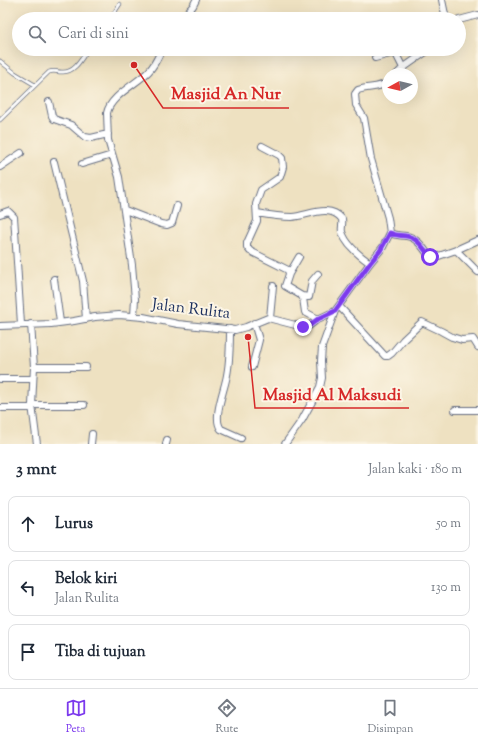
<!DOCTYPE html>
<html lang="id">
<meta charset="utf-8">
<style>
:root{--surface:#fff;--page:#f6f6f7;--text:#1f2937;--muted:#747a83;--line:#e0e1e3;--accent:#7c3aed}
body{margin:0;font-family:"Sorts Mill Goudy",serif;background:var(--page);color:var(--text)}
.compass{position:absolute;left:382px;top:68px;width:36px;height:36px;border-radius:50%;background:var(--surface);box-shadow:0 4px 16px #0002;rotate:262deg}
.stop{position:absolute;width:12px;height:12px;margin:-9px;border:3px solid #7c3aed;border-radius:50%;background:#fff}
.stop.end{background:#7c3aed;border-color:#fff;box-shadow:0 1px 4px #0008}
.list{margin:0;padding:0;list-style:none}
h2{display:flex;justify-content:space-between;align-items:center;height:52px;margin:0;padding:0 16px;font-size:17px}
h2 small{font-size:13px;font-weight:400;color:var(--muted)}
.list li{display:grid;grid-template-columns:26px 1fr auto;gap:12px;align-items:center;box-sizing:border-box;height:56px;margin:0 8px 8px;padding:0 8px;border:1px solid var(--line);border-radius:8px}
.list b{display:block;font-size:15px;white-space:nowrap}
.list p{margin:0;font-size:13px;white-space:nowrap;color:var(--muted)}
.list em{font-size:13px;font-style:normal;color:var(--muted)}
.icon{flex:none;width:22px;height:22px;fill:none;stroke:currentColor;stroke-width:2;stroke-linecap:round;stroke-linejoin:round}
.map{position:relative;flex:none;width:478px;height:444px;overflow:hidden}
.search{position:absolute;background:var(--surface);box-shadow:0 4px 16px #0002;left:12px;right:12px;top:12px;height:44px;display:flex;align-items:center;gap:10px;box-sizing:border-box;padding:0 14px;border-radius:22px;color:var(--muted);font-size:15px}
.sheet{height:244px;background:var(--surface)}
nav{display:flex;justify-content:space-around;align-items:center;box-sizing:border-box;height:56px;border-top:1px solid var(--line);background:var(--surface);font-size:11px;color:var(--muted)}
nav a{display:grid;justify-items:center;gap:2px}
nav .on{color:var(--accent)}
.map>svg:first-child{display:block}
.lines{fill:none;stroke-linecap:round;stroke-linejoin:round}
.service-casing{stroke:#656d81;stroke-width:4.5}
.minor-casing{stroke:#656d81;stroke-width:8}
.service{stroke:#fff;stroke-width:3}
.minor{stroke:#fff;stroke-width:6}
.route{stroke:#7c3aed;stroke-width:5}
.labels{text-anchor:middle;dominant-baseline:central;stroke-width:4;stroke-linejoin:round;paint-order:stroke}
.street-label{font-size:16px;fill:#1b2f5e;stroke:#fcf5e5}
.leader{fill:none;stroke:#d62828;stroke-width:1.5}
.callout-dot{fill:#d62828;stroke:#fcf5e5;stroke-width:1.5}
.callout-label{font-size:17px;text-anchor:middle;font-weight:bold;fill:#d62828;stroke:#fcf5e5;stroke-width:4;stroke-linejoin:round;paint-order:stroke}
</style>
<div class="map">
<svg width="478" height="444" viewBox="0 0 478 444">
<rect width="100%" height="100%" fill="#fcf5e5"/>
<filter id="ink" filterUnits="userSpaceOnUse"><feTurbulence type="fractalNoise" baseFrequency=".025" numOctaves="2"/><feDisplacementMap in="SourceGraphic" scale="8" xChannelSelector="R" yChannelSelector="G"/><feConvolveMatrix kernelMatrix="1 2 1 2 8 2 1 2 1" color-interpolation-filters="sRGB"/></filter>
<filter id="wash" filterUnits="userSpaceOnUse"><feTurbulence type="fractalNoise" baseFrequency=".012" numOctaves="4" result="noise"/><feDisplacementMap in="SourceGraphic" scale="16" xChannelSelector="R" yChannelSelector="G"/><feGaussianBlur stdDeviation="0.9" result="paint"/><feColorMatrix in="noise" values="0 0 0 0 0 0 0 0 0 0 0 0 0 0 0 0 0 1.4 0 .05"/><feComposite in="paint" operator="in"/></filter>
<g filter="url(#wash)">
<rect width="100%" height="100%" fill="#eee1c1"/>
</g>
<g filter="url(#ink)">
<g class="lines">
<g class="service-casing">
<path id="service" d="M110,19L120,4
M0,61L15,73L35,85
M0,120L49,72C54,70 56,72 62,72C75,73 82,58 88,49"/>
</g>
<g class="minor-casing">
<path id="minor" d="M442,0L446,19
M181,19L193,6L196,0
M459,20L478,15
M375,58L394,53L396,54L403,68
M397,74L403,68L430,49
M49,102L52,116L54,119L71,125L85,137L91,138L108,134
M262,146L279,155L282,158L283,167L280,177L261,190L256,204L257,221L247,243V247L250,251L288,270L289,274L285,286L302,296L303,298L305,312L318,319
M54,162L83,281L86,319
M82,164L112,155
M0,167L21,153
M125,210L161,224L167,225L172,223L177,206
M257,213C268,215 280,217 292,217C308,216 329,203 342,219C343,224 341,228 342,232C346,245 360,256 370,263
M0,214L8,211L14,217L15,231L21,324
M390,233C396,236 400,235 406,236C417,237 424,249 430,257L433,258L456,250L478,240
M456,250L478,272
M289,274L299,257
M54,279L60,322
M302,296L309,297L312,281L318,274
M339,306L385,356H388L392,353L403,340L422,322L441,331L452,337L462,340L473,339L478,347
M134,316L135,299L132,265L119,177L108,140L107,113C110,96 138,83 149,71C155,65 158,57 162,49
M270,318L273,286
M31,324L34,367L32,405L37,444
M0,326L51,324L74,321L95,317L119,315L143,317L178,324L235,330L246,327L268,318L303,327L309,326L318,319L335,311L370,263L383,247L390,233L388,218L371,159L364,118L356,105L355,94L358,90C368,86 379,89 388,82
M230,329C230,345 230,360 227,375C225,389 212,418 221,429L241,438
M34,367H86
M252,367L259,340L254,323
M0,379H33
M32,405H84
M0,408H32
M455,410H478
M91,444L92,434
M166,444L167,440
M285,444L302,420L320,387L322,378L321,361L322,347L335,311"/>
</g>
<use href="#service" class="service"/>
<use href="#minor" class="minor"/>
</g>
</g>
<g class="lines" filter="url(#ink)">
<path class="route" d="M303,327L309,326L318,319L335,311L370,263L380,251L390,233C396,236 400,235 406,236C417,237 424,249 430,257"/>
</g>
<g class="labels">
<g class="street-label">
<text transform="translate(191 310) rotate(7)">Jalan Rulita</text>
</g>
</g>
<path class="leader" d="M134 65L163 108H289M248 337L255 408H409"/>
<g class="callout-dot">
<circle cx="134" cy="65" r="4"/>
<circle cx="248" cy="337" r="4"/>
</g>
<g class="callout-label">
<text x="226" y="99">Masjid An Nur</text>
<text x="332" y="400">Masjid Al Maksudi</text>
</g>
</svg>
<svg class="compass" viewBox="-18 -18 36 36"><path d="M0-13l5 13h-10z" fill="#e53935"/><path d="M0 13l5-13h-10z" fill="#747a83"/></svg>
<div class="stop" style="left:430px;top:257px"></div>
<div class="stop end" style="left:303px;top:327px"></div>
<div class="search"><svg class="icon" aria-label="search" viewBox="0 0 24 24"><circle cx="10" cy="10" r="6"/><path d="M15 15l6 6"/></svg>Cari di sini</div>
</div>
<section class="sheet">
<h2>3 mnt<small>Jalan kaki · 180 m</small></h2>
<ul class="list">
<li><svg class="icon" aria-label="ahead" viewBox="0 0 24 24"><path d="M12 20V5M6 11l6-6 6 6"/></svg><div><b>Lurus</b></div><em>50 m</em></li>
<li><svg class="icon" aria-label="left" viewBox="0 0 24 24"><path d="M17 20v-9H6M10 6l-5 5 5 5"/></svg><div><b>Belok kiri</b><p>Jalan Rulita</p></div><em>130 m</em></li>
<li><svg class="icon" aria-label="arrive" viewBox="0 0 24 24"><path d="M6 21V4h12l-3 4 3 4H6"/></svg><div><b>Tiba di tujuan</b></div></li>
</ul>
</section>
<nav>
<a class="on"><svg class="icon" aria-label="map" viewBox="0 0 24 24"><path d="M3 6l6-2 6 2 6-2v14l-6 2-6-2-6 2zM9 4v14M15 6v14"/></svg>Peta</a>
<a><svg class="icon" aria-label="directions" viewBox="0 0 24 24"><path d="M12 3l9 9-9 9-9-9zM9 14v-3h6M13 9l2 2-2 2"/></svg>Rute</a>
<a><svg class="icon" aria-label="saved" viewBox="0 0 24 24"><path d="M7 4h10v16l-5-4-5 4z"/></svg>Disimpan</a>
</nav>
